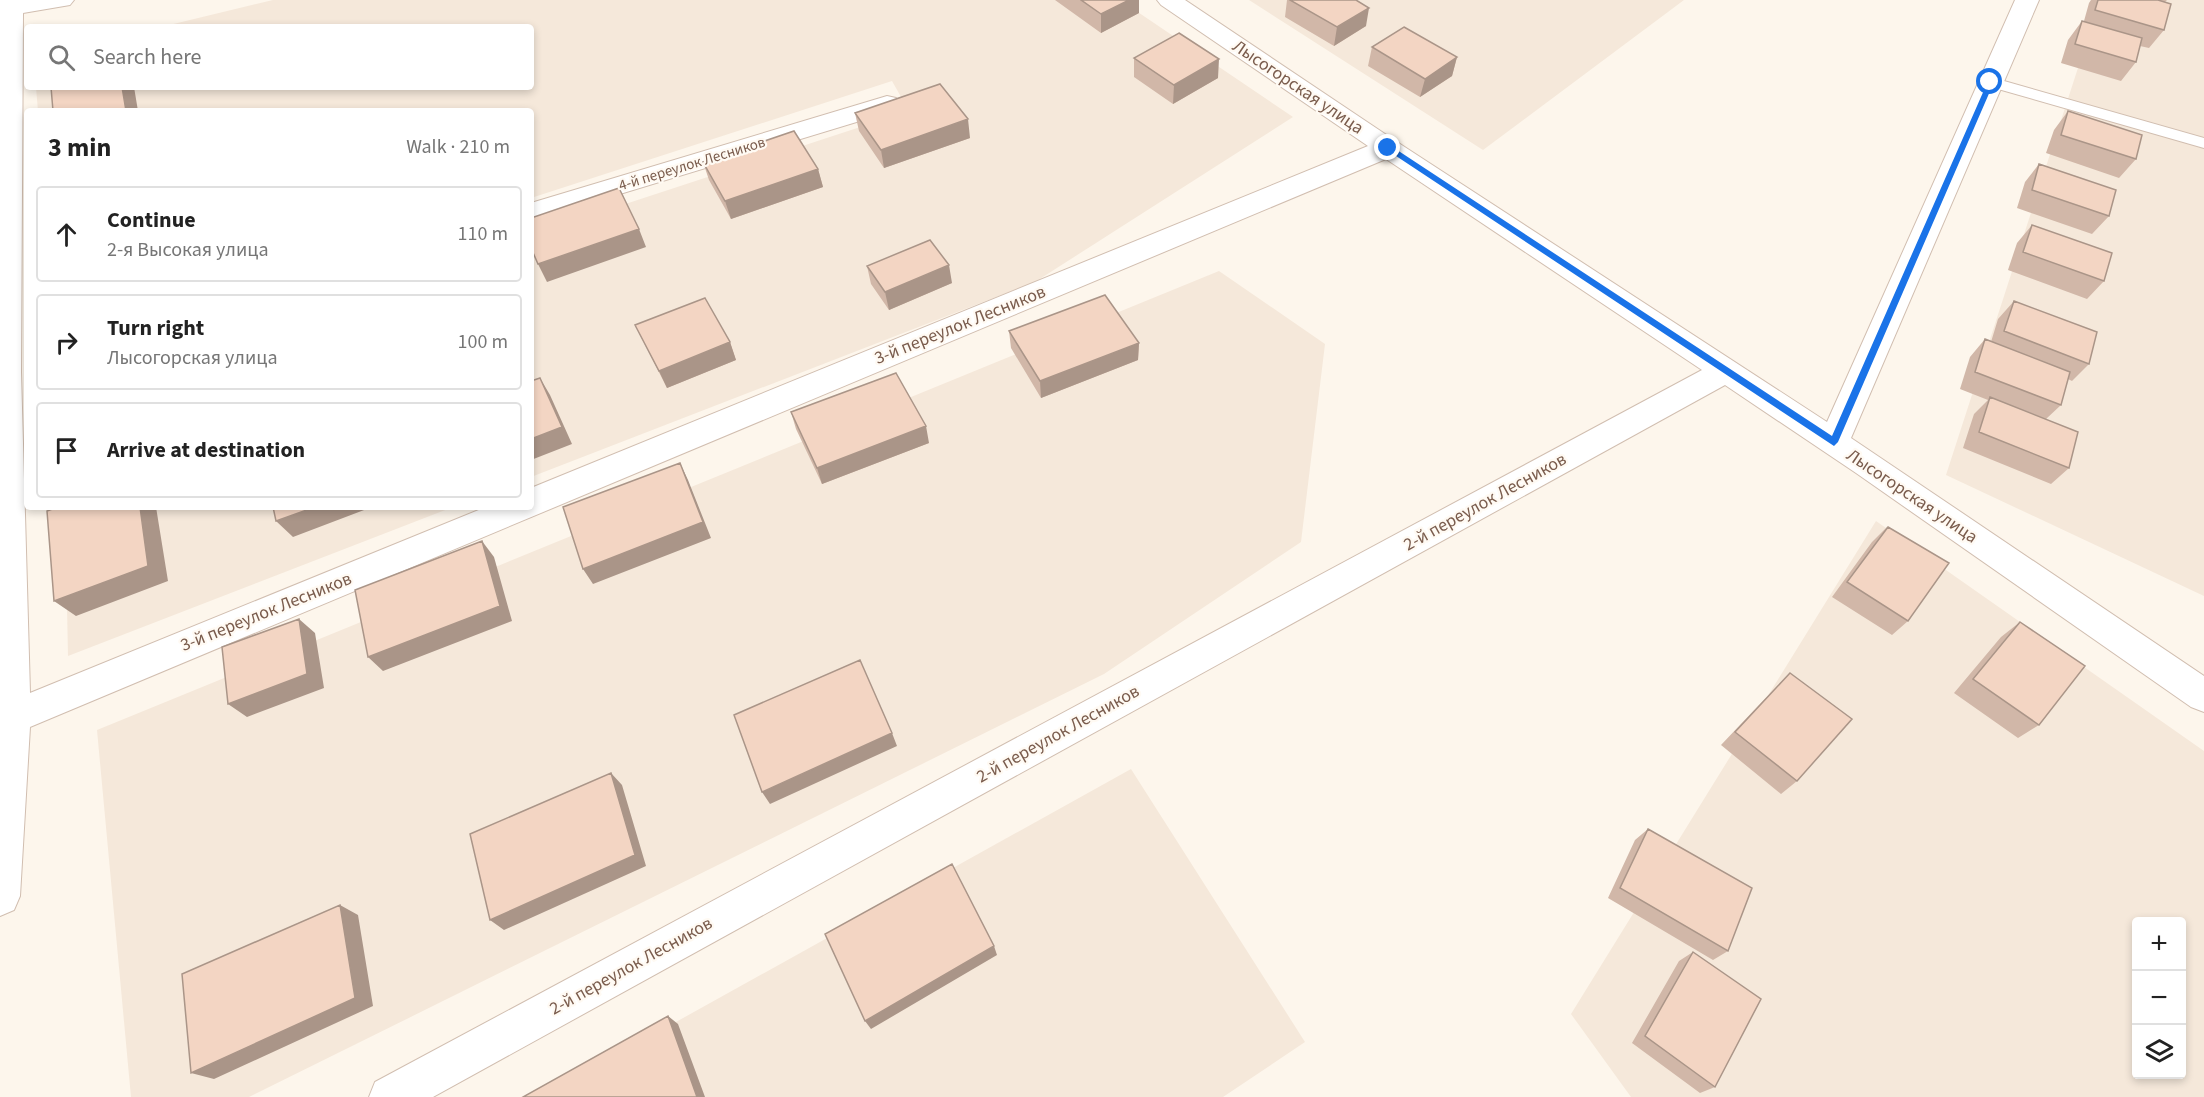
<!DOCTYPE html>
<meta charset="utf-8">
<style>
:root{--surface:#fff;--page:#f6f6f6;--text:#222;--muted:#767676;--line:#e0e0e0}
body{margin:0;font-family:"Source Sans 3",sans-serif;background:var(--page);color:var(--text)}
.controls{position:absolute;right:18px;bottom:18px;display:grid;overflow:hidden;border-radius:6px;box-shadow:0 3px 9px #0003}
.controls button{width:54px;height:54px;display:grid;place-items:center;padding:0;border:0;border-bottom:2px solid var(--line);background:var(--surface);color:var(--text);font:30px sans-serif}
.stop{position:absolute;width:18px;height:18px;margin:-14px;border:4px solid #1a73e8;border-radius:50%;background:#fff}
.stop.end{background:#1a73e8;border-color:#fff;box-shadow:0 2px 6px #0008}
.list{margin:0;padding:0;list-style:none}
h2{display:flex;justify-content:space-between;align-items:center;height:78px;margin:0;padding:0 24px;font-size:26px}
h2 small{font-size:20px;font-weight:400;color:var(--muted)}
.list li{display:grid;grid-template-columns:39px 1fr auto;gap:18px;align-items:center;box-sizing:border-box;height:96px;margin:0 12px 12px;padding:0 12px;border:2px solid var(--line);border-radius:6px}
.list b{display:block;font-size:22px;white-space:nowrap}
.list p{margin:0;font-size:20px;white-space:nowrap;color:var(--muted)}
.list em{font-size:20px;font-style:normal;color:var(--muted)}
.icon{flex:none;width:33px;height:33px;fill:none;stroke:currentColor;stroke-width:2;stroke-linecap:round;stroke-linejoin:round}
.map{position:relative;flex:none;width:2204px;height:1097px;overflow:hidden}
.search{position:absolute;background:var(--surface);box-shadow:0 3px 9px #0003;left:24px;top:24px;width:510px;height:66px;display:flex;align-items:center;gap:15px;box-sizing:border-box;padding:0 21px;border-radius:6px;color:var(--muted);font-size:22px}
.panel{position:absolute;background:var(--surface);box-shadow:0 3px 9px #0003;left:24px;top:108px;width:510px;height:402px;border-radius:6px}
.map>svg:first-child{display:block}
.residential{fill:#f5e8da;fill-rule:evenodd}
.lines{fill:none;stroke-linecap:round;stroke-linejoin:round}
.service-casing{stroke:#d1beb0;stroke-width:2}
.minor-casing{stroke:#d1beb0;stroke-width:2}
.service{fill:#fff;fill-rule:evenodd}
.minor{fill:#fff;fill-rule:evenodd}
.wall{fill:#d1b7a8}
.shaded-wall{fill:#aa9588}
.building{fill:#f3d5c3;stroke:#aa9588;stroke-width:1.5}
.route{fill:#1a73e8}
.labels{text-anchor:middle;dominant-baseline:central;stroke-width:4.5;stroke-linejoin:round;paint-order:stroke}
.far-street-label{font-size:15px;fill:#7a5c4d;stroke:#fffaf3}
.street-label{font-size:18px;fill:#7a5c4d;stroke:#fffaf3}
</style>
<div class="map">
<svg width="2204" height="1097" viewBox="0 0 2204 1097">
<rect width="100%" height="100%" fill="#fdf6ec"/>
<path class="residential" d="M273,0H1120L1293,117L1035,282L531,477V235L909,111L892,81L531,198V111H38L36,87H531V27H161Z
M1249,0H1684L1483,150Z
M2100,0H2204V596L1946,475Z
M1219,271L1325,344L1301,542L1104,674L249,1097H131L97,730Z
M65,507H453L68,656Z
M1876,521L2204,751V1097H1631L1571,1014ZM2136,922H2182V1074H2136Z
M1131,769L1305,1042L1223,1097H541Z"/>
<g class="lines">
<g class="service-casing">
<path id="service" d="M1990,77L2204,138V148L1984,85L1982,82Z"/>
</g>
<g class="minor-casing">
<path id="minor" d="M0,0H74L70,5L23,13L21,372L30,693L486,507H531V488L1368,146L1161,5L1157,0H1185L1397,142L1827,422L2015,0H2039L1851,438L2204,676V712L2191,707L1856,473L1725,385L433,1097H369L375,1082L1702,370L1386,159L30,727L20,896L14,910L0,916Z
M887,96L896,98L900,104L896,110L531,221V203Z"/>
</g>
<use href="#service" class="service"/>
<use href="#minor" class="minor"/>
</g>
<path class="wall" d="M1055,0H1139V13L1101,33Z
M1287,0H1356L1366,26L1334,46L1285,17Z
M2091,0H2167L2165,2L2164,30L2149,48L2140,46L2136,62L2121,81L2061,63L2068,40L2082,21H2084L2089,3Z
M1372,47L1457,57L1452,76L1420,97L1368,66Z
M1134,58L1218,78L1173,104L1134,77Z
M2068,111L2136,159L2119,178L2046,153L2054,130Z
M855,113L970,138L884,168L859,131Z
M703,162L818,169L823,187L731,219L709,180Z
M2039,164L2109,216L2092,234L2017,208L2025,182Z
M2032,225L2104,281L2087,299L2008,270L2017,243Z
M867,266L952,283L889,310L871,284Z
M2014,301L2089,364L2072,381L2068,379L2061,405L2046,419L2069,468L2051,484L1963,448L1974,414L1988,400L1960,389L1970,357L1985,339L1991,342L1998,319Z
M635,325L730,342L736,360L667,388Z
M1009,331L1139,343L1138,360L1041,398L1011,348Z
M791,412L929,443L822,484L796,429Z
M1887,527L1908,621L1892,635L1832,597L1872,542Z
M2020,622L2039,725L2018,738L1954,693L2001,637Z
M1790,673L1797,781L1781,794L1721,745L1776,687Z
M1648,829L1728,951L1713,960L1608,898L1635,840Z
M1693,952L1715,1087L1700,1093L1632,1043L1679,961Z"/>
<path class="shaded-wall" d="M1129,0H1139V13L1101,33V14Z
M1369,8L1366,26L1334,46L1337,27Z
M1457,57L1452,76L1420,97L1425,79Z
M1219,59L1218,78L1173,104L1174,85Z
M122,87H134L138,111H126Z
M968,119L970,138L884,168L881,150Z
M818,169L823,187L731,219L725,201Z
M639,229L646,247L547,282L538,264Z
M949,265L952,283L889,310L885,292Z
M730,342L736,360L667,388L659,371Z
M1139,343L1138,360L1041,398L1040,381Z
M540,378L550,395L572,444L531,460V439Z
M926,426L929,443L822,484L817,468Z
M680,463L688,480L711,538L593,584L583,569Z
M140,507H156L168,581L76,616L54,601Z
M315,507H372L293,537L276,521Z
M482,541L494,557L512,621L383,671L368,657Z
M299,619L315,633L324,688L247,717L228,704Z
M892,733L897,746L770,804L762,792Z
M611,773L622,785L646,866L504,930L490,920Z
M340,905L358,915L373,1006L214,1079L191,1073Z
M994,946L997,955L871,1029L865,1021Z
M668,1016L678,1024L705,1097H697Z"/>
<path class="building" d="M1081,0H1129L1101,14Z
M1290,0H1356L1369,8L1337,27Z
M2098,0H2158L2171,4L2164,30L2095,10Z
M2082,21L2142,38L2136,62L2075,44Z
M1404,27L1457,57L1425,79L1372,47Z
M1179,33L1219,59L1174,85L1134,58Z
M940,84L968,119L881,150L855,113Z
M51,87H122L126,111H53Z
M2068,111L2142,135L2136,159L2061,135Z
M794,131L818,169L725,201L703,162Z
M2039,164L2116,190L2109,216L2032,190Z
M619,188L639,229L538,264L531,248V218Z
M2032,225L2112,253L2104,281L2023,252Z
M930,240L949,265L885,292L867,266Z
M1105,295L1139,343L1040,381L1009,331Z
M705,298L730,342L659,371L635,325Z
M2014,301L2097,332L2089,364L2004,331Z
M1985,339L2070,372L2061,405L1975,372Z
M896,373L926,426L817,468L791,412Z
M540,378L562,427L531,439V381Z
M1990,397L2078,432L2069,468L1979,432Z
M680,463L703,522L583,569L563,507Z
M58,507H140L148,566L54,601L47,511Z
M273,507H315L276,521Z
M1888,527L1949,563L1908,621L1847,582Z
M482,541L500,606L368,657L355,590Z
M299,619L307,674L228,704L222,647Z
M2020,622L2085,666L2039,725L1973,679Z
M860,660L892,733L762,792L734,715Z
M1790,673L1852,719L1797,781L1735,732Z
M611,773L635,855L490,920L470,834Z
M1648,829L1752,888L1728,951L1620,888Z
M952,864L994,946L865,1021L825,934Z
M340,905L355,998L191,1073L182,974Z
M1693,952L1761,999L1715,1087L1645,1036Z
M668,1016L697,1097H523Z"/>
<path class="route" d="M1988,81L1994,82L1838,442L1834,446L1384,148L1391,146L1832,436Z"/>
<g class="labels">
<g class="far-street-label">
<text transform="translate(692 164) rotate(-17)">4-й переулок Лесников</text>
</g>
<g class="street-label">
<text transform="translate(1298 87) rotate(34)">Лысогорская улица</text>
<text transform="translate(960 325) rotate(-22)">3-й переулок Лесников</text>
<text transform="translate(1912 496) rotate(34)">Лысогорская улица</text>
<text transform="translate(1485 502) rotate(-29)">2-й переулок Лесников</text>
<text transform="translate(266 612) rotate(-22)">3-й переулок Лесников</text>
<text transform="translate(1058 734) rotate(-29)">2-й переулок Лесников</text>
<text transform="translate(631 966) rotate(-29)">2-й переулок Лесников</text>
</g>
</g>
</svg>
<div class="controls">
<button>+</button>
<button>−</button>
<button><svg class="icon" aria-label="layers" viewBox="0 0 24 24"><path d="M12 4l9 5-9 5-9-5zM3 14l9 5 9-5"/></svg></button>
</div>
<div class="stop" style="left:1990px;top:82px"></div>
<div class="stop end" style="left:1388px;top:148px"></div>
<div class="search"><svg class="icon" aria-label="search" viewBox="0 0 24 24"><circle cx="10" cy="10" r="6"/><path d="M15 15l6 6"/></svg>Search here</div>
<section class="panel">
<h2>3 min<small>Walk · 210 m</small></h2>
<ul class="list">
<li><svg class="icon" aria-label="ahead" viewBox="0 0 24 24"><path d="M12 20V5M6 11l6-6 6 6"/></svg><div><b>Continue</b><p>2-я Высокая улица</p></div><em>110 m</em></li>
<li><svg class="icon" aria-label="right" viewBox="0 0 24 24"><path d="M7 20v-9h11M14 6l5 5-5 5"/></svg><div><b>Turn right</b><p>Лысогорская улица</p></div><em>100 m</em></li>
<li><svg class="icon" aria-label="arrive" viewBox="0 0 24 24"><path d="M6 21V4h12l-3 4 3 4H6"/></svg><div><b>Arrive at destination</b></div></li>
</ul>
</section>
</div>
